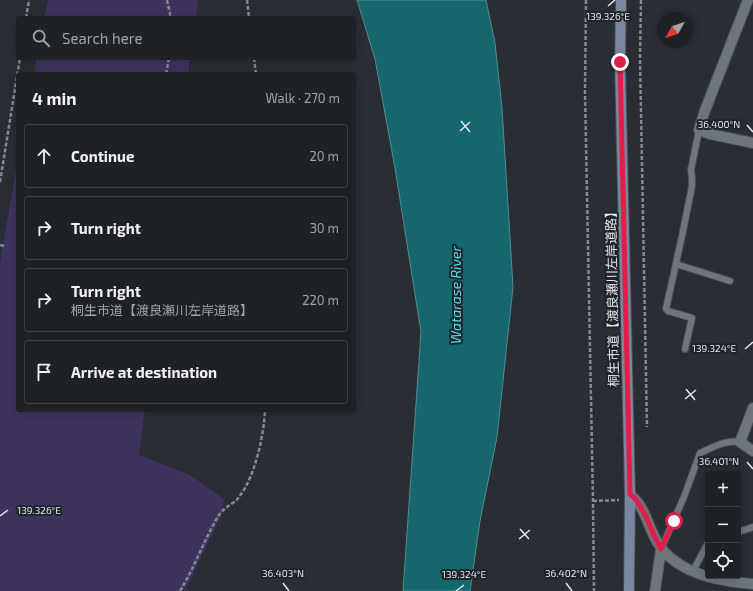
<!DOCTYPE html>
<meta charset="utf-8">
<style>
:root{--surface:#1e2227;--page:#262a2f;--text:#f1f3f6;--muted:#a1a4a7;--line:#3c3f44}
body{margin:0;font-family:"Exo 2","Noto Sans JP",sans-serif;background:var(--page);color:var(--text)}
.controls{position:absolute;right:12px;bottom:12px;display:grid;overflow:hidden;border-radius:4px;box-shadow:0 2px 10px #0003}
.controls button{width:36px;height:36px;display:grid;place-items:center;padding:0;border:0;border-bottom:1px solid var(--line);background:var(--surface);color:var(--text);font:20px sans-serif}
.compass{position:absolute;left:657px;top:12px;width:36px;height:36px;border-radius:50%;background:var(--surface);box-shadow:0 2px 10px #0003;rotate:230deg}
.stop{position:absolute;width:12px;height:12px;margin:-9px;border:3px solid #e11d48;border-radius:50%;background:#fff}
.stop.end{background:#e11d48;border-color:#fff;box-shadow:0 1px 4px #0008}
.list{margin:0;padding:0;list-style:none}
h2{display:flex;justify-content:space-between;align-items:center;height:52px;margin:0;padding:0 16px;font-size:17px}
h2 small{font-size:13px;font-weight:400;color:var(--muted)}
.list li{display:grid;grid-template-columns:26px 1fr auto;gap:12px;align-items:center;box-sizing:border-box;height:64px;margin:0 8px 8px;padding:0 8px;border:1px solid var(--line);border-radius:4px}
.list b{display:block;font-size:15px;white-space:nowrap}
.list p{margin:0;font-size:13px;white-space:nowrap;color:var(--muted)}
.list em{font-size:13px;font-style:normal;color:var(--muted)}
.icon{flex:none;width:22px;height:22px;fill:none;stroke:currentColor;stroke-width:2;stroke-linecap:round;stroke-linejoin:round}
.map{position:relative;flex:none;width:753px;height:591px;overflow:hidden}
.search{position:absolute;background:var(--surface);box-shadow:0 2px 10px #0003;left:16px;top:16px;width:340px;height:44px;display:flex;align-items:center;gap:10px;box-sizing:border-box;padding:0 14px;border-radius:4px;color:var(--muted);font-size:15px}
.panel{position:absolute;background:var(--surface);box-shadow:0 2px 10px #0003;left:16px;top:72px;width:340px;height:340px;border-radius:4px}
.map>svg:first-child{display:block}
.green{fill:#3e335f}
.water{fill:#15666d;stroke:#538d93}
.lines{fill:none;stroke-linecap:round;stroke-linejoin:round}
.lane-casing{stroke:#484d52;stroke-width:8}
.street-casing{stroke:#484d52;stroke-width:12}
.secondary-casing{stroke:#484d52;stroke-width:12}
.path{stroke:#858a8f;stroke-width:2.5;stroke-dasharray:4 2;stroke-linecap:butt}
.lane{stroke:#6e757c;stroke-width:6}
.street{stroke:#6e757c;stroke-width:10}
.secondary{stroke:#7a869f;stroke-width:10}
.route{stroke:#e11d48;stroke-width:5}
.ticks{fill:none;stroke:#e4e8ec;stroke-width:1.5}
.labels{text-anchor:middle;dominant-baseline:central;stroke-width:4;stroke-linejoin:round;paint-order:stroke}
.street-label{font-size:13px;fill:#e4e8ec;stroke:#1e242a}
.water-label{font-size:14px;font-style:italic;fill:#52e2ef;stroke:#1e242a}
.ticks-label{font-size:10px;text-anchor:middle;fill:#e4e8ec;stroke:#1e242a;stroke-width:4;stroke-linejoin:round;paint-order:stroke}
</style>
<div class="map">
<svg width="753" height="591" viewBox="0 0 753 591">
<rect width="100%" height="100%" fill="#282e34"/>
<path class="green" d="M48,0H198L196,18H44Z
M37,58H190L188,74H34Z
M18,158V410H145L139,455L190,475L224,499L221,516L185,591H0V263Z"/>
<path class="water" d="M357,0H486L495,43L502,108L513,287L497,437L480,521L470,591H403L421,332L395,168L375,59Z"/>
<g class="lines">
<g class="lane-casing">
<path id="lane" d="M676,264L730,281
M685,349L692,318L668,311L666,309L682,236L692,186V178L691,170L699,130
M738,532L753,527
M661,549L684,497L700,453C712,448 726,439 740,442
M693,571L708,543"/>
</g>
<g class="street-casing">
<path id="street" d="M748,0L704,113L699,130L710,134L753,143
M753,408L740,442L753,451
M630,495C643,504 647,522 654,536C671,573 717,581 753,584
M655,591L661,549"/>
</g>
<g class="secondary-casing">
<path id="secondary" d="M621,0L620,63L630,495L629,591"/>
</g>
<path class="path" d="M167,0L171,18
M247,0L249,18
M586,0L585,93L593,501L594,591
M641,0L640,59L647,427
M26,18L29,0
M254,58L256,74
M166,74L169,58
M0,182L20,58
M0,245L4,246
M593,501L619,500
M180,591C195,567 204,539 219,515C224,507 234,504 239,497C255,477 264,435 265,410"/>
<use href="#lane" class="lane"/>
<use href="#street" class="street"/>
<use href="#secondary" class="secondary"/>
</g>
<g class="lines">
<path class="route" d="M620,62L630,494C644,504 651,533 661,549L674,521"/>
</g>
<path class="ticks" d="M608,6L615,0M461,121L470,132M747,125L753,132M460,131L470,122M745,349L753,342M686,389L695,400M685,399L696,390M747,462L753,469M0,516L8,510M520,529L529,539M519,539L530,530M283,583L289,591M566,583L572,591M456,591L464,585"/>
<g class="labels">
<g class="street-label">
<text transform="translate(612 296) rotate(-91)">桐生市道【渡良瀬川左岸道路】</text>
</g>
<g class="water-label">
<text transform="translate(455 295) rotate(-90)">Watarase River</text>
</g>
</g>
<g class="ticks-label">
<text x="608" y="20">139.326°E</text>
<text x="719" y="128">36.400°N</text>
<text x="714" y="352">139.324°E</text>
<text x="719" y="465">36.401°N</text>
<text x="39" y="514">139.326°E</text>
<text x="283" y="577">36.403°N</text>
<text x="566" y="577">36.402°N</text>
<text x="464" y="578">139.324°E</text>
</g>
</svg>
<div class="controls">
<button>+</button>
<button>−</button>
<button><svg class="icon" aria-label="locate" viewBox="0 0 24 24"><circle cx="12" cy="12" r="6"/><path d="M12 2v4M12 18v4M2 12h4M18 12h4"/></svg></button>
</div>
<svg class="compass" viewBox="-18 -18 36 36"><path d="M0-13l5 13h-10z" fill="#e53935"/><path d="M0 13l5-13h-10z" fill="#a1a4a7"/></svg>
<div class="stop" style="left:674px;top:521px"></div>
<div class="stop end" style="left:620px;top:62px"></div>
<div class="search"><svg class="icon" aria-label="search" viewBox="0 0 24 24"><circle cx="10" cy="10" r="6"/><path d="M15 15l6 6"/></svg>Search here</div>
<section class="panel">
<h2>4 min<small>Walk · 270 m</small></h2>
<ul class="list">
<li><svg class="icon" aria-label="ahead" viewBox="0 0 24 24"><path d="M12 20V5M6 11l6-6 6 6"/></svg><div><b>Continue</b></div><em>20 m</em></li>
<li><svg class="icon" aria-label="right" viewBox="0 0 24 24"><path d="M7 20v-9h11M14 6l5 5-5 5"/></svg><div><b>Turn right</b></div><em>30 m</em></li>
<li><svg class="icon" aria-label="right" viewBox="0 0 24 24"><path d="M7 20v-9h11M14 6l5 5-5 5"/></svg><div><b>Turn right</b><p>桐生市道【渡良瀬川左岸道路】</p></div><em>220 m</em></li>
<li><svg class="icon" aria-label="arrive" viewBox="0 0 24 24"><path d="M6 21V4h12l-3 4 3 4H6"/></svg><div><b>Arrive at destination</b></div></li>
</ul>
</section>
</div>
